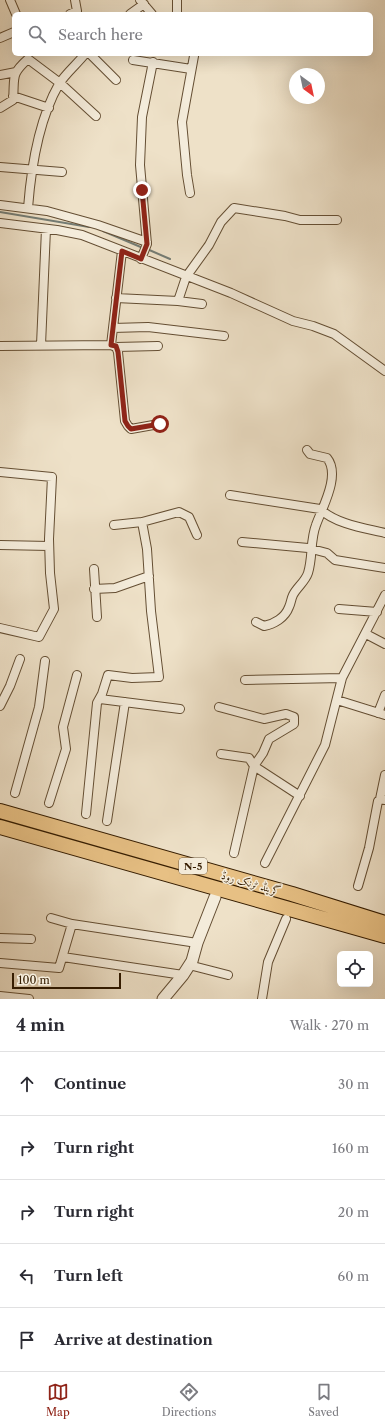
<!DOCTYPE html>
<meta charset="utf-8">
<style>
:root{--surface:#fff;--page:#f7f7f7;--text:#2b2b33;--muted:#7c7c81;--line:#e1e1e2;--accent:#8f2418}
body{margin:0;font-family:"Libre Caslon Text",Amiri,serif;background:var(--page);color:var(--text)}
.controls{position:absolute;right:12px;bottom:12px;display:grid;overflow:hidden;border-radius:6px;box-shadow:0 4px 16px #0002}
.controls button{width:36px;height:36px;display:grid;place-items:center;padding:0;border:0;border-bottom:1px solid var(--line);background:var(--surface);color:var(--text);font:20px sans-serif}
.compass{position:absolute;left:289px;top:68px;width:36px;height:36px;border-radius:50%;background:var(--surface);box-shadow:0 4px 16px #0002;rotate:147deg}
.scale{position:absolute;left:12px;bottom:10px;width:109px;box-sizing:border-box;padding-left:4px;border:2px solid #361d01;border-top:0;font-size:11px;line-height:14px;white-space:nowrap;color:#361d01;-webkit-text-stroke:3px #f4ecdb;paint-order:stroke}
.stop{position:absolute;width:12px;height:12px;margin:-9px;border:3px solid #8f2418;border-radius:50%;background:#fff}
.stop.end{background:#8f2418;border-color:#fff;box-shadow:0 1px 4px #0008}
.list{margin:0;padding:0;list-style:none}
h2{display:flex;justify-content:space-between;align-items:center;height:52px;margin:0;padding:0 16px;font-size:17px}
h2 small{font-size:13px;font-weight:400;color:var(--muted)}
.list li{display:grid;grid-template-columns:26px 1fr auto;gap:12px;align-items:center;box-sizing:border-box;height:64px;padding:0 16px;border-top:1px solid var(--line)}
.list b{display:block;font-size:15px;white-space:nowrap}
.list em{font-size:13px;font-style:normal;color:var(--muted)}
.icon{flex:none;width:22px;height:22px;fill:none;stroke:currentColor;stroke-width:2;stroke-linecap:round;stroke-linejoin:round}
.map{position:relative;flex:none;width:385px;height:999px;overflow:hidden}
.search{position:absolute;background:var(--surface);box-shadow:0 4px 16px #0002;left:12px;right:12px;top:12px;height:44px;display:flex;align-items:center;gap:10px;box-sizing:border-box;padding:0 14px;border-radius:6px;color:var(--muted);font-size:15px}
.sheet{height:372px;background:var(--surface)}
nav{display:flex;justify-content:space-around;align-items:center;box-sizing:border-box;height:56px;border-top:1px solid var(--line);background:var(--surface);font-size:11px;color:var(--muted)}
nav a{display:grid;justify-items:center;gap:2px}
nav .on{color:var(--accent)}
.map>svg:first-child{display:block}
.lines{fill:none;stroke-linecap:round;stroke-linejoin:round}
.stream{stroke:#747c74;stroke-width:2}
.minor-casing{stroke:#644e33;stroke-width:10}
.tertiary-casing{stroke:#644e33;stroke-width:13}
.trunk-casing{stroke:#361d01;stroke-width:16}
.minor{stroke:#f4ecdb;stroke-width:8}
.tertiary{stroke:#f4ecdb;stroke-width:11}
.trunk{stroke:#e7c084;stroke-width:14}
.route{stroke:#8f2418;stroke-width:5}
.labels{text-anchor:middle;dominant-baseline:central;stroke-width:3;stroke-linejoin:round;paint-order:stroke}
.shield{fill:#f4ecdb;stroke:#6f5b42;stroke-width:1}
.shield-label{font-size:10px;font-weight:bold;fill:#361d01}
.street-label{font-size:11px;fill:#361d01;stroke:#f4ecdb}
</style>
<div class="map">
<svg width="385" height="999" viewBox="0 0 385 999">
<rect width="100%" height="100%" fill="#eee1c8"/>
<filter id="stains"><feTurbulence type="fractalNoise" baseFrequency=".005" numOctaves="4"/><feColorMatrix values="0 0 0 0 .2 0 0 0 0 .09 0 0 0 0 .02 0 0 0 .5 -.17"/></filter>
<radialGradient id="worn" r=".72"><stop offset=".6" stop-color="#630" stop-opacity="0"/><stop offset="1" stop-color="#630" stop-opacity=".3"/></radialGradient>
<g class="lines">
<path class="stream" d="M0,212L89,227
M103,231L143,248
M147,249L170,259"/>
<g class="minor-casing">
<path id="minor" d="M10,0L16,14
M140,0L152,14
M177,0V14
M70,14L77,11L75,0
M130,14L144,4
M0,38L14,32
M90,54L116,80
M133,60L191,69
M0,75L16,72
M13,96L49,108
M0,108L13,100C15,77 10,75 28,59L60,83L96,116
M0,167L62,172
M190,193L187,175L182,122L194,56
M0,205L47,211L98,225L147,242
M28,208C31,169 39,119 59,84C65,74 78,63 85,54
M0,223L57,230L82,235L231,293L293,321L313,326L334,334L385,371
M141,259L147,244L140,165L142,117L153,62
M116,298L178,301L202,304
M178,301L186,277L209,245L221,222L234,208L285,216L300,220H337
M113,328L148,327L224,336
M41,345L46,229
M111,345L122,251
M0,346L111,345L116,347L158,346
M116,347L118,352L125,421L128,426L131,429L159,424
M0,472L52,477L49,539L50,573L54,609L39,637L0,628
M230,495L320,509C336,524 364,528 385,533
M114,525L142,522L179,512L189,517L197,535
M242,542L308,548L327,553L335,560L385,568
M0,545L49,546
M94,569L97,617
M94,589L115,588L149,576
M339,609L377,612
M256,622L264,626C274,624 285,618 289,607C291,603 291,599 293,595C297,587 305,582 308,573C313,557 310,540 316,525C322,508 341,475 327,458L310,454L307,450
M366,634L385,644
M245,680L342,678
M100,699L180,709
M337,700L385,715
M0,706L10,686L20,659
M219,707L264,719L286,714L294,717V724L269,739L263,753L254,766L300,796
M378,713L385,695
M221,754L249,758L254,766L234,853
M15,793L39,707L45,661
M380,799L385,775
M49,803L66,749L63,727L77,675
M86,814L97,703L102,694L108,675L132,678L159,677L151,611L147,549L142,522
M107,821L125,702
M265,863L325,745L342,678L385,595
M358,886L369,848L378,801L380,799L385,800
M51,918L72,924L197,943
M0,938L31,939
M63,957L183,975
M0,963L59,968L72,924
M189,965L228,975
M0,996L29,999
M262,999L268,962L286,919"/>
</g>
<g class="tertiary-casing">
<path id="tertiary" d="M163,999L183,975L192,961L197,943L215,897"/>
</g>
<g class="trunk-casing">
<path id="trunk" d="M0,811L292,894L385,923
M0,827L385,936"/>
</g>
<use href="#minor" class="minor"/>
<use href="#tertiary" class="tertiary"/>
<use href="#trunk" class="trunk"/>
</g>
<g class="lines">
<path class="route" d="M142,190L147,244L141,259L122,251L111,345L116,346L118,352L125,421L128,426L131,429L160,424"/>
</g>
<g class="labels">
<rect class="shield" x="179" y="858" width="28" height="16" rx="3"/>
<g class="shield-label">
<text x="193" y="866">N-5</text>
</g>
<g class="street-label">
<text transform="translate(251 883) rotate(16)">گرینڈ ٹرنک روڈ</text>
</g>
</g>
<rect width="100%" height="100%" filter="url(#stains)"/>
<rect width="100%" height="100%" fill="url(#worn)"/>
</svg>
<div class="controls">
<button><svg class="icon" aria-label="locate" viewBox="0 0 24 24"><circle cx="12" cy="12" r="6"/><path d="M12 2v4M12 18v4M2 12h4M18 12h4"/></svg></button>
</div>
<svg class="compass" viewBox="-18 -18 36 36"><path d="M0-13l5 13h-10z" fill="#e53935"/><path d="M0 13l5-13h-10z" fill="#7c7c81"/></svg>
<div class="scale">100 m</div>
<div class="stop" style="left:160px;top:424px"></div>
<div class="stop end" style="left:142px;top:190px"></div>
<div class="search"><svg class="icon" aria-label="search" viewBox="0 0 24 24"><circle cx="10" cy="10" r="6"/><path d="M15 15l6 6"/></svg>Search here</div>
</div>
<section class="sheet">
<h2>4 min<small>Walk · 270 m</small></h2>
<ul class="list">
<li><svg class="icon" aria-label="ahead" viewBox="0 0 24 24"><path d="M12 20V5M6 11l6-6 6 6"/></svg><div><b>Continue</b></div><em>30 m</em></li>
<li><svg class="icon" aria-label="right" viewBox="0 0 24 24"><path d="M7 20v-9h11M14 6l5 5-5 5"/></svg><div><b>Turn right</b></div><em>160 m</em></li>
<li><svg class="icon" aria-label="right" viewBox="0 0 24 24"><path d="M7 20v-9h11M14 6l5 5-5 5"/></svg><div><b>Turn right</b></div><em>20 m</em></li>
<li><svg class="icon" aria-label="left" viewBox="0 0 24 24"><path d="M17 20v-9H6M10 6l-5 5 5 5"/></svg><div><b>Turn left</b></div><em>60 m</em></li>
<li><svg class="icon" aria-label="arrive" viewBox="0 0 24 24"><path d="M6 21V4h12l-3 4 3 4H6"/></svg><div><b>Arrive at destination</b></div></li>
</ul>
</section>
<nav>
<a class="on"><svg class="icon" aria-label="map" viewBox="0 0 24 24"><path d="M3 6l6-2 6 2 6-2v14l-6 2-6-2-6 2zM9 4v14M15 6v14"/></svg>Map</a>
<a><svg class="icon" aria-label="directions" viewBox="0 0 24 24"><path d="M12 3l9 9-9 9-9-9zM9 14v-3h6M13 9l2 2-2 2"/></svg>Directions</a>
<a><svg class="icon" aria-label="saved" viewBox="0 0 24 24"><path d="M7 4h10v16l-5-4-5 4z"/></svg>Saved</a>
</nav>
